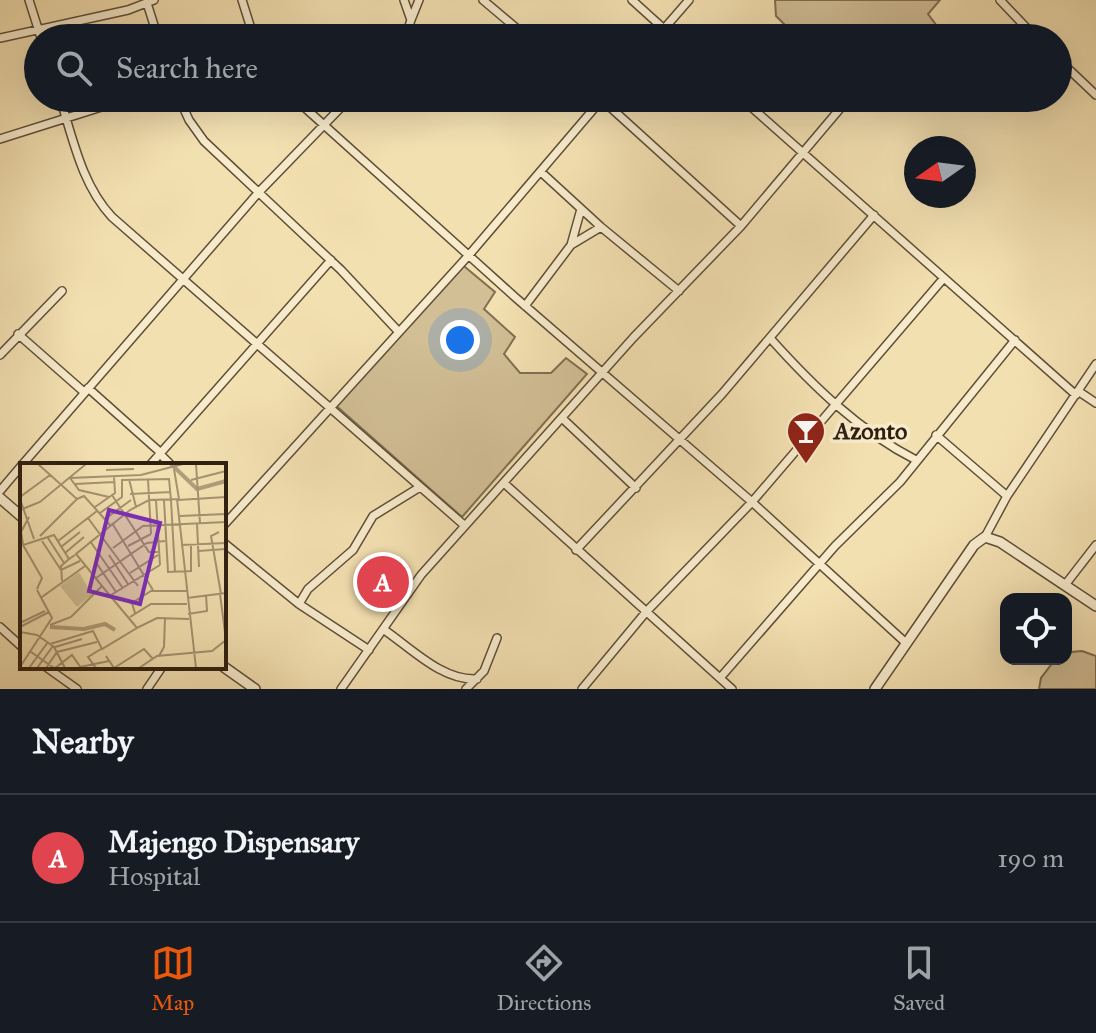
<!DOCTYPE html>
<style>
:root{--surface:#171b24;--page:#20242c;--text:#f1f3f6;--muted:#9ea1a6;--line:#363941;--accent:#ea580c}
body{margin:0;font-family:"IM FELL Great Primer",serif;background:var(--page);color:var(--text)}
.controls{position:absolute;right:24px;bottom:24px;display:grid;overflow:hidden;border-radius:16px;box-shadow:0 8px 32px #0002}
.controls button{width:72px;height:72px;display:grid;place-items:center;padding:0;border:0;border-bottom:2px solid var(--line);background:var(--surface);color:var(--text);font:40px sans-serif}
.compass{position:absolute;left:904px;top:136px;width:72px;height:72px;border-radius:50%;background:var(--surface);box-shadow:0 8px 32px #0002;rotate:256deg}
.you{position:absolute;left:460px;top:340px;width:28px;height:28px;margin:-20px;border:6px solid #fff;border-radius:50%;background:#1a73e8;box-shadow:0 0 0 12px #1a73e833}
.badge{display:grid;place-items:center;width:52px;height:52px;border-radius:50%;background:var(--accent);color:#fff;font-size:26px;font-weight:700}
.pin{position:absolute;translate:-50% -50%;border:4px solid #fff;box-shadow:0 2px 8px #0006}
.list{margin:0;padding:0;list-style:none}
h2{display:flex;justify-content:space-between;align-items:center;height:104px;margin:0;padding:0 32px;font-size:34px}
h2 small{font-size:26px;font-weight:400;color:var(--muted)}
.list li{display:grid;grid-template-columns:52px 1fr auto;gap:24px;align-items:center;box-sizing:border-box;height:128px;padding:0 32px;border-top:2px solid var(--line)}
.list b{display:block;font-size:30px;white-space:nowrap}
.list p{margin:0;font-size:26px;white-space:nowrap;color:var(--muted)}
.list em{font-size:26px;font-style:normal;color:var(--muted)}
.icon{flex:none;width:44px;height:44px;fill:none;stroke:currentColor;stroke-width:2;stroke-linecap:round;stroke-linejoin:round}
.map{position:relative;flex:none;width:1096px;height:689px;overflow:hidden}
.search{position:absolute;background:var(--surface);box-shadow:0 8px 32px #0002;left:24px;right:24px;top:24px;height:88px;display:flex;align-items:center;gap:20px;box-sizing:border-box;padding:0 28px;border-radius:44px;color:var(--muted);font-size:30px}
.sheet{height:232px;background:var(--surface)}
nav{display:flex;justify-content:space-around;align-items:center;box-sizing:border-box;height:112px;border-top:2px solid var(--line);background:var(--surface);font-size:22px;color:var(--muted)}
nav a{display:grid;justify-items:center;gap:4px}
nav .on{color:var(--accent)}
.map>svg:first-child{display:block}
.green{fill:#d2bf96;stroke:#806f54;stroke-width:2}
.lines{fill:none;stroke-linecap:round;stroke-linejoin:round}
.minor-casing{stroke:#5f4f39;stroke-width:10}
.tertiary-casing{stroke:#5f4f39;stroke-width:12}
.minor{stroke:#f7ebcc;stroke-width:7}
.tertiary{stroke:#f7ebcc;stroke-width:9}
.labels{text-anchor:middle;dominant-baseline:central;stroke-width:7;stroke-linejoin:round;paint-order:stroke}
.poi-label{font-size:24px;font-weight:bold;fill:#2e1f11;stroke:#f7ebcc;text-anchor:start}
.inset-river{fill:none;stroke:#b09e7b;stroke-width:4}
.inset-road{fill:none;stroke:#a49371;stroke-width:2}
.view{fill:#7b2cbf;fill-opacity:0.15;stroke:#7b2cbf;stroke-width:4}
.inset-edge{fill:none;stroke:#2e1f11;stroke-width:4}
</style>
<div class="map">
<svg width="1096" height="689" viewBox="0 0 1096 689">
<rect width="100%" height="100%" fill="#f3e0b1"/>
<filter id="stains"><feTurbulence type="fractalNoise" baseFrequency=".0025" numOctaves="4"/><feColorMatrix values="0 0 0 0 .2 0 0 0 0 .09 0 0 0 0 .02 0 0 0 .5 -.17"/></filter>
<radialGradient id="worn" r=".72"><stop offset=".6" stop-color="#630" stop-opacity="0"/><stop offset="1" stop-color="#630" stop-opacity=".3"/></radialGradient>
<path class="green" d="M775,0H940L928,14L946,38H798L776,16Z
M459,262L495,292L484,309L515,337L504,354L520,373H551L566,358L587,374L462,517L333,403Z
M1082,651L1096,656V689H1039L1041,678L1054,661L1066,659L1071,652Z"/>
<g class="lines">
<g class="minor-casing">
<path id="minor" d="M29,0L41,38
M242,0L254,38
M404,0L411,20L405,38
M483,0L528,38
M632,0L674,38
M1000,0L1036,38
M147,3L158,38
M411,20L419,0
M0,38L128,10L154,0
M656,38L689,0
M1058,59L1096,95
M60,98C73,139 82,185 112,217L464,525
M179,98L189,120L204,141L341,270L397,330
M294,98L516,298L752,502L906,643
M600,98L741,226
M741,98L1076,395
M0,139L130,98
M541,172L601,227L679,291
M571,245L581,209
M525,306L571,245L601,227
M18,334L84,392
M770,338C813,386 859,431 916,460
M0,355L62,291
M88,388L161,453
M1078,391L1096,403
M563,419L636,488
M936,435L1007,496
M160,454L171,465
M22,465L258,193L350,98
M150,465L331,260
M505,484L732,689
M0,491L22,465
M224,525L469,255L603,98
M985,537L1007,496L1096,364
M224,543L299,604L369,650
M576,550L722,394L874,215
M1065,585L1096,545
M299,604L308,589L353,550L373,516L420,487
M0,627L22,647
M383,629C411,648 442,681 477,679
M46,667L77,689
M720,678L835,546L900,482L1015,340
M147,689L162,667
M341,689L421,575L633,338L741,226L849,98
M466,689L484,671L497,638
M582,689L646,612L752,502L943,279"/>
</g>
<g class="tertiary-casing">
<path id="tertiary" d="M0,498L22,517
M224,667L255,689
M875,689L974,545L985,537L1000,542L1096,606"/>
</g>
<use href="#minor" class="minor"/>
<use href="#tertiary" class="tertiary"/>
</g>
<defs>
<g id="bar-pin" transform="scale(2)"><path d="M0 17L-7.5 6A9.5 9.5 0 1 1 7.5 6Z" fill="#8f2418" stroke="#f7ebcc"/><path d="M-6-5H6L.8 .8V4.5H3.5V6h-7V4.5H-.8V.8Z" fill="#fff"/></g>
</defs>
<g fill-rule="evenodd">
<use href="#bar-pin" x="806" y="431"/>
</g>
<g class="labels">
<g class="poi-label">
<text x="834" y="431">Azonto</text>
</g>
</g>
<g transform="translate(20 463)">
<rect width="206" height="206" fill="#f3e0b1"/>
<path d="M59,109L72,132L57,144L40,123Z" fill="#d2bf96"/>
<path class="inset-river" d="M151,1L177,26L206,18M30,164L64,166L85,161L95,167"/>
<path class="inset-road" d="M18,1L57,36L20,73M176,1L180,60M154,6L159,36M86,7L114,6M50,15L121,12L163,1M50,15L59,27L89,34M109,16L116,44M128,16L131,71M102,17L149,16L151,37M171,17L206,8M55,21L94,19M110,31L151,29M92,32L129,89H138M0,34L30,12M0,36L14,76M57,36L64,33L90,62M136,37L140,102M144,37L148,109L171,108V81M151,37L155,109M158,37L206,34M75,44L95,30L94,13M0,47L20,39L66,1M80,50L102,34V16M160,53L206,51M68,55L118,123M85,56L111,37M92,60L133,127M177,60L179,104M199,69L191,73L201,131M28,75L44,100M22,78L41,107L60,98M38,78L77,48M70,78L102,124M3,81L1,69L9,54M161,82L206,80M108,83L131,71M41,84L60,69M93,85L123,63L206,59M178,88L206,86M45,90L64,74M89,92L108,121M77,101L96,129M110,110L138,92M76,115L127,80L145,78M42,118L41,103L49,96M82,123L117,165L137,155L169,156M17,126L22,115L3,82L34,72L49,96L55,92M200,131L206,177M91,132L140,102M22,134L65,103M167,135L206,130M115,150L112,140L131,128H167M168,151L187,148L186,132M110,154L131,141H167M2,159L25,148M30,162L51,154L82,123L56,91L110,47L129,37L157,36L176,205M0,164L29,149M0,169L17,172L34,184L45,205M30,181L73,168L82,186L117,165M35,184L62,176M11,189L34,205M86,193L94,205L124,186L133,196M139,193L144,184L145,155M0,204L32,155L17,127M60,204L89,198M9,205L28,179M17,205L33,183M26,205L37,189L77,179M35,205L52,192L61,205M76,205L68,194L81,186M119,205L137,193L192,188L206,177"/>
<path class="view" d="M89,47L140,60L120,141L69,128Z"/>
<rect width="206" height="206" class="inset-edge"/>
</g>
<rect width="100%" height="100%" filter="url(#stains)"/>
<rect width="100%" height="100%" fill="url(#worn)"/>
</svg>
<div class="controls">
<button><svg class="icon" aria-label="locate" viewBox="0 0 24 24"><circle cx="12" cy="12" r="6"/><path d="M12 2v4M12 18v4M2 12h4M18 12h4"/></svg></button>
</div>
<svg class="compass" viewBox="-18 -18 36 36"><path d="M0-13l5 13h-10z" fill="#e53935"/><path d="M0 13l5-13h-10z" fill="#9ea1a6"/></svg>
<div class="you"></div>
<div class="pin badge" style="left:383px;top:582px;background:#e0444e">A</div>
<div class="search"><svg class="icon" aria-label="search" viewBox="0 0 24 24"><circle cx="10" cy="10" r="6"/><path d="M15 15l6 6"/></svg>Search here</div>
</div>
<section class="sheet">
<h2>Nearby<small></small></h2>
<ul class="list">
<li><span class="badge" style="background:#e0444e">A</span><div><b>Majengo Dispensary</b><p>Hospital</p></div><em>190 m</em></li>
</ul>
</section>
<nav>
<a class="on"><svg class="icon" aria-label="map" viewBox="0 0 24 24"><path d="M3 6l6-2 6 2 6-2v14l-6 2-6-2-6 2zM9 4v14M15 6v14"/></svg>Map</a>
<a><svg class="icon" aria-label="directions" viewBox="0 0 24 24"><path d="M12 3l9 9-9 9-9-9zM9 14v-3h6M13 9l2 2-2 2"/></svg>Directions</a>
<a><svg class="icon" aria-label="saved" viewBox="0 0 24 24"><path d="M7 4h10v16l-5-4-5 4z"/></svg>Saved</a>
</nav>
